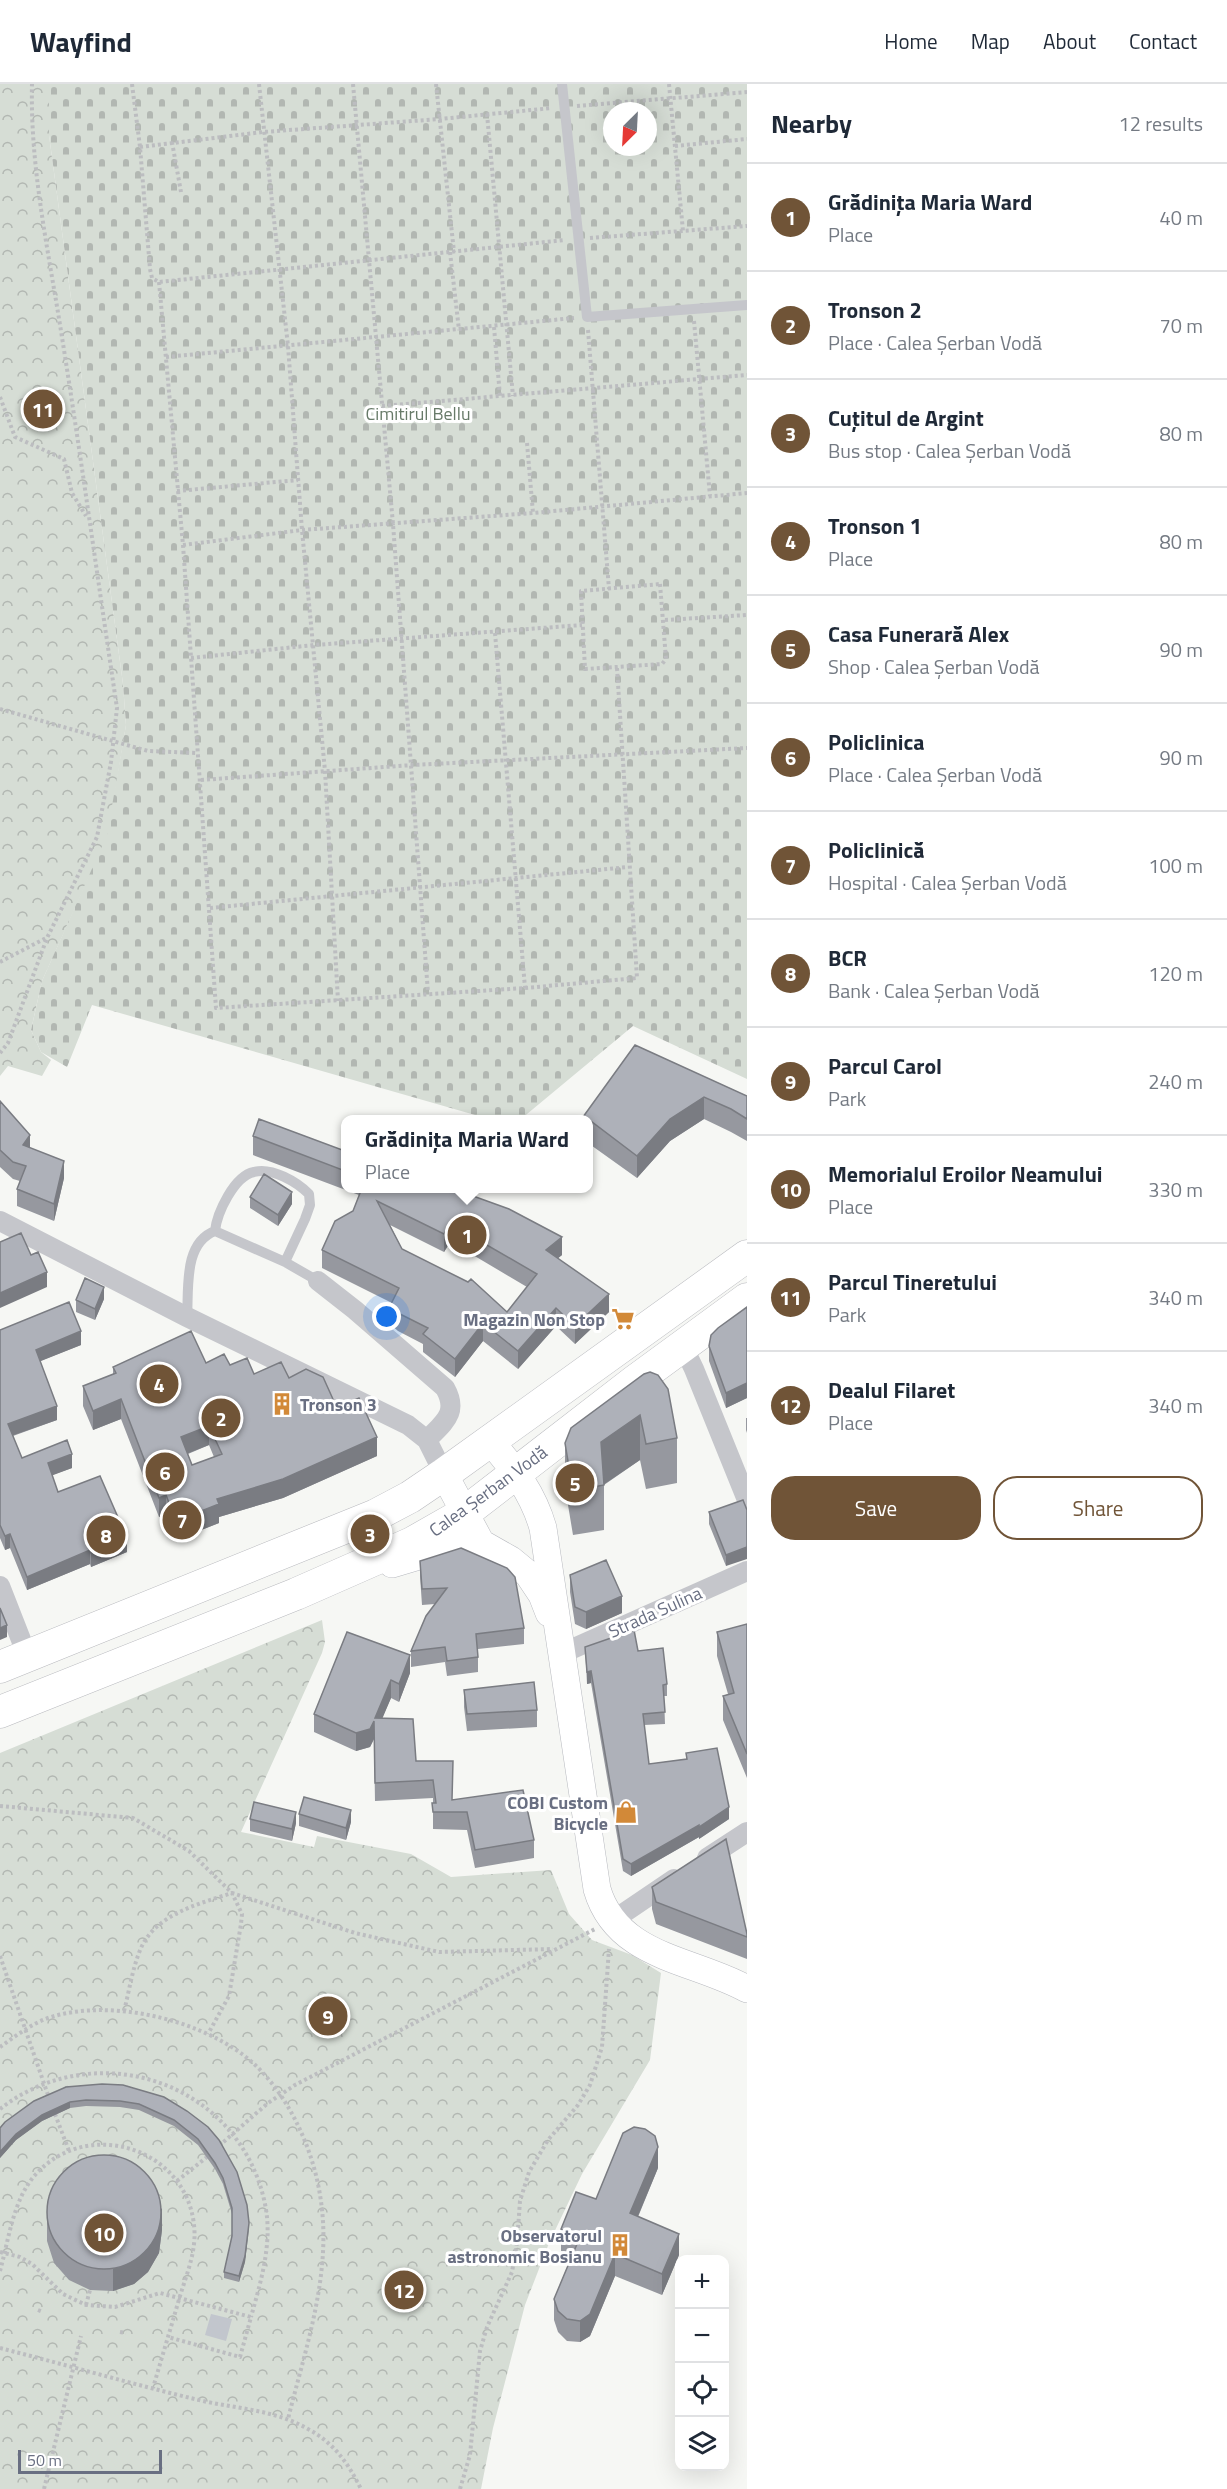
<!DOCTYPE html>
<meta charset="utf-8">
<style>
:root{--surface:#fff;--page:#f2f2f3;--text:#1f2937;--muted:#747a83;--line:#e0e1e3;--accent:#705437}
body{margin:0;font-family:"Titillium Web",sans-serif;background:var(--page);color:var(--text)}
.controls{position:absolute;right:18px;bottom:18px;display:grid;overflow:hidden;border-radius:12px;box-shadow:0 6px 24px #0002}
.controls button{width:54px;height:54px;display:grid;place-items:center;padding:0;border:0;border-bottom:2px solid var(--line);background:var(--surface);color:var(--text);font:30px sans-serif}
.compass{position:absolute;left:603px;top:18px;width:54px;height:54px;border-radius:50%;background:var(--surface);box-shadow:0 6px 24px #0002;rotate:204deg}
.scale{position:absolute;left:18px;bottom:15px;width:144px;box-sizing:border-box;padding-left:6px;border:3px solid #696f82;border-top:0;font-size:16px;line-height:21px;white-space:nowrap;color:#696f82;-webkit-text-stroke:4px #fff;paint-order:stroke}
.you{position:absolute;left:387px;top:1233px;width:21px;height:21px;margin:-15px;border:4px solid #fff;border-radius:50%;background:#1a73e8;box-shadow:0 0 0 9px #1a73e833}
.badge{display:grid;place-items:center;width:39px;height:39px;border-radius:50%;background:var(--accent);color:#fff;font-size:20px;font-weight:700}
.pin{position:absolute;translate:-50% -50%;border:3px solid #fff;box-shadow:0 2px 6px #0006}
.popup{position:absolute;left:341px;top:1031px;width:252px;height:78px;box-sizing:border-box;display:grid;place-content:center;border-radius:12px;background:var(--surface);filter:drop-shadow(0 2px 4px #0005);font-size:20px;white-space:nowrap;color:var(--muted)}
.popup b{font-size:22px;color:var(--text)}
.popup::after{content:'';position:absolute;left:50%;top:100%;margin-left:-12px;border:12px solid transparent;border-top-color:var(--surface)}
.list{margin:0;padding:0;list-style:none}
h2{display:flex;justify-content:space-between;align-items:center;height:78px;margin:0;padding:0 24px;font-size:26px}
h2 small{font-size:20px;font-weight:400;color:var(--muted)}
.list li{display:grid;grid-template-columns:39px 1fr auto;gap:18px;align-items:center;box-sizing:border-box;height:108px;padding:0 24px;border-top:2px solid var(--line)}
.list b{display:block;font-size:22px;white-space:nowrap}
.list p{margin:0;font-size:20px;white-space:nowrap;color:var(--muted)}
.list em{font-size:20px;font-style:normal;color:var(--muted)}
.actions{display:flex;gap:12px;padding:18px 24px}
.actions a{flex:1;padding:14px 0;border:2px solid var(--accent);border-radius:24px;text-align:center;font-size:21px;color:var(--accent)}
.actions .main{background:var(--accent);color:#fff}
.icon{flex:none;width:33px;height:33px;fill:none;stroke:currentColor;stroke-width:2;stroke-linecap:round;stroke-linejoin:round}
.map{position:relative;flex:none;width:747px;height:2405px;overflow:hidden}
header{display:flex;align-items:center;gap:36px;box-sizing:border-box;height:84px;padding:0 30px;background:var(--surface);border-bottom:2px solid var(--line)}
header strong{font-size:28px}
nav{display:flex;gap:33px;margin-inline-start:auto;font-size:21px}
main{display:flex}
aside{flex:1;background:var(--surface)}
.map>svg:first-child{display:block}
.forest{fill:url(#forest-crowns)}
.cemetery{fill:url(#cemetery-stones);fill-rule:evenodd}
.water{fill:#c2c6cd}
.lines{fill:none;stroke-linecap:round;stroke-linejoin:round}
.secondary-casing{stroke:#b7b9bf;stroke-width:28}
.primary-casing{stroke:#b8b9be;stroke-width:33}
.path{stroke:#bcbdc0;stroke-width:4;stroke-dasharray:3 3;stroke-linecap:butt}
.lane{stroke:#c5c6cb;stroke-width:10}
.street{stroke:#c5c6cb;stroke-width:20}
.secondary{stroke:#fff;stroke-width:27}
.primary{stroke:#fff;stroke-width:32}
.wall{fill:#96989f;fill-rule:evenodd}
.shaded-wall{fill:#7a7c82}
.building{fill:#aeb1b9;stroke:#7a7c82;stroke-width:1.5;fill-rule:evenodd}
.labels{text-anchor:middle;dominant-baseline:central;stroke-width:6;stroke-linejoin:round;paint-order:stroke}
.park-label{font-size:18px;fill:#677a68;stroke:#fff}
.poi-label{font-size:18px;font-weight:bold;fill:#696f82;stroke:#fff;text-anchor:end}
.street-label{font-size:18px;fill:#696f82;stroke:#fff}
</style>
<header>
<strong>Wayfind</strong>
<nav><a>Home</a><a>Map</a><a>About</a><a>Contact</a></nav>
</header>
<main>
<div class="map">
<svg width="747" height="2405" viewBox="0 0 747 2405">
<defs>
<pattern id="forest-crowns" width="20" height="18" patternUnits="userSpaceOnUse" patternTransform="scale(1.5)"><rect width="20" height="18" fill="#d6ddd5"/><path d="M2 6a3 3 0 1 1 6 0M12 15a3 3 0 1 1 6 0" fill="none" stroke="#b2b7b2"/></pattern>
<pattern id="cemetery-stones" width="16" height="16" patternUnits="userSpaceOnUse" patternTransform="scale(1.5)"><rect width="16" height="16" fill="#d6ddd5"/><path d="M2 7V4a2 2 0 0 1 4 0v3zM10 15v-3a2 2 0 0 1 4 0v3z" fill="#b2b7b2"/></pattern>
</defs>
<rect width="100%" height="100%" fill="#f6f7f4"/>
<path class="forest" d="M0,0H49V51L123,600L126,641L108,751L42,897L31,946L41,968L51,976L42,992L8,982L0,992Z
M322,1536L325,1558L322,1569L241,1748L314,1763L317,1752L411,1770L451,1793L551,1786L569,1830L592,1856L632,1871L661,1889L650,1976L582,2090L549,2159L525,2221L493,2344L481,2405H0V1669Z"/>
<path class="cemetery" d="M49,0H747V995L633,942L521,1035H489L92,921L67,983L41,968L31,946L42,897L107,751L126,641L123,600L49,51ZM612,27H648V63H612Z"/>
<path class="water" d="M211,2230L232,2235L226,2257L205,2251Z"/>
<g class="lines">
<g class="secondary-casing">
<path id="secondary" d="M491,1358C514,1385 533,1409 543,1444L597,1805C617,1874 693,1875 747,1905
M444,1390L481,1459L511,1476L528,1490L542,1511L549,1529
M392,1480L459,1460L481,1459"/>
</g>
<g class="primary-casing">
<path id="primary" d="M0,1583L376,1431L410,1413L444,1390L747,1172
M0,1628L296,1510L412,1459L463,1430L635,1297L747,1215"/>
</g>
<path class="path" d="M132,0L140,63L150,185L152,194L159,198L565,156
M259,0L288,262L302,446L325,687L338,917
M353,0L393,440L428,909
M436,0L454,168
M669,0L683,147
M577,22L747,8
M487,30L513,312
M172,58L181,108
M675,62L747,55
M140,63L263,48L440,35L552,24
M590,154L747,142
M450,168L459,246
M159,198L183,461L216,924L525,904L637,894L617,584
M694,237L710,412
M494,243L500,312
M588,246L609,505
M166,273L574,234
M0,313L15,353L64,375L72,409L86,432
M382,322L747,291
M527,359L533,429
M177,407L298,396
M183,461L302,446L533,429L747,409
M660,500L666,575L662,580L585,585L581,507Z
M665,536L747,531
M495,549L525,904
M191,574L314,561L582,541
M0,625L148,667L197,669
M201,696L413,681L747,664
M210,824L628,783
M0,878L46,854
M0,969L8,959L47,854L97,753L111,678L117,624C98,498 81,372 61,247C48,165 30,83 32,0
M0,1722L133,1734L189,1767L232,1809L355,1849L439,1868L553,1865
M0,1872L49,2014
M124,1927C129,1908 132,1887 139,1869C152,1831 198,1820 232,1809L242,1830L241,1840L229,1912L208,1950
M0,1963C16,1952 32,1939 51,1933C109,1915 193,1934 242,1970C284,2001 312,2060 320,2111C333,2187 306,2262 288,2335
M0,2025C96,1950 240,1998 265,2120C273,2158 261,2197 251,2233
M55,2030L69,2067
M219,2062L268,2019L295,2001L595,1845
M177,2097L207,2073
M0,2168L20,2173L32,2180L63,2210L86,2221L115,2223L160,2209L251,2233L240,2273L168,2253
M0,2187C9,2155 13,2115 36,2090C88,2033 186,2064 194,2141C197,2166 187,2189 180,2212C171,2243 162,2273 153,2304
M86,2221L90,2206
M38,2226L43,2228
M120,2248L126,2249
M0,2264C67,2281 135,2301 203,2317C239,2325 275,2326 308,2345C334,2359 348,2379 361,2405
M44,2405L81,2252
M460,2405L470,2371L480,2267L487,2243L512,2188L517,2159L520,2117L529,2088L548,2056L578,2021L590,2001L602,1963L609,1865"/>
<path class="lane" d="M562,0L587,233L747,221
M215,1147C217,1129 234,1092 254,1088C272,1083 297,1098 309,1110L310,1121L305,1135L285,1178
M187,1233C189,1205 183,1159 215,1147L285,1178L318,1197"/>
<path class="street" d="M0,1137L187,1233L408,1341L427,1356L444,1390
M318,1197L355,1226L445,1304C459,1329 444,1338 427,1356
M683,1262L694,1285L747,1416
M0,1502L27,1571
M563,1569L747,1487
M707,1774L747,1748
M612,1837L674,1795"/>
<use href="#secondary" class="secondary"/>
<use href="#primary" class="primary"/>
</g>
<path class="wall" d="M635,961L747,1012V1057L731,1048L704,1035L670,1057L637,1094L588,1059V1035H583V1033Z
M0,1017L30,1064L64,1094L54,1137L17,1122V1105L20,1097L13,1095L0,1083Z
M253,1052L345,1067V1104H451L562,1171L558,1174L609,1228L575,1260L556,1242L518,1285L483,1257L455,1293L423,1268V1260L398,1247L390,1240V1222L392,1219L322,1184V1166L353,1127L359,1111L253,1071ZM390,1141L444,1168L449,1160L473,1171L527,1203L507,1228L402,1165Z
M250,1113L292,1120L278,1142L250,1124Z
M104,1215L95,1236L76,1228V1216Z
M747,1223V1314L726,1324L709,1277V1262Z
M0,1246L81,1261L40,1277L57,1336L13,1352L22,1374L72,1384L52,1391L58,1408L127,1468L91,1483L90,1480L27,1506L10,1464L5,1466L0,1454Z
M206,1279L230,1281L254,1290L289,1294L337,1324L377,1372L283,1414L219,1433V1439L176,1456L166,1431L159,1433L121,1335L93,1346L83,1322V1302L113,1291V1283ZM209,1361L214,1373L192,1381L188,1370Z
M644,1290L677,1354V1399L646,1405L640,1376L604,1401V1446L573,1451L565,1403V1359Z
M746,1334H747V1349L746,1346Z
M747,1426L726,1482L709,1440V1428Z
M420,1477L524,1544V1560L478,1565V1588L447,1592L445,1578L411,1583V1567L435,1520L422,1521L420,1492Z
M570,1491L622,1529L586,1545L575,1540L570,1508Z
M747,1540V1694L723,1636V1612L728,1610L717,1572V1548Z
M347,1548L410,1589L399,1618L391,1614L382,1634L416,1677L453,1716L534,1756V1774L475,1784L467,1746L433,1745V1714L375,1717L374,1655L370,1663L356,1667L314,1648V1630Z
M585,1563L638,1567L667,1600V1612H664L665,1640L644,1641L649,1680L686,1675V1669L729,1735L699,1755V1753L631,1792L623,1787L591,1599L587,1600Z
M464,1606L537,1626V1643L467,1647L464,1623Z
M299,1730L351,1738L346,1756L299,1742Z
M250,1735L296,1739L292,1757L250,1747Z
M652,1803L747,1850V1875L656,1840L652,1825Z
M102,2000L208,2043L249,2145L245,2178L239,2198L224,2194V2188L232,2152V2130L223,2100L215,2085L198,2061L174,2042L139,2026L120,2023L86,2022L70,2024L42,2037L16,2056L0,2074V2044Z
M658,2084L638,2133L679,2171L662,2211L615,2192L590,2252L580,2258L567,2257L558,2248L554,2236V2215L572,2171L561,2167V2145L596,2115Z
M47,2135L162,2146L159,2169L148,2188L134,2200L113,2207L90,2206L69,2196L54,2179L47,2157Z"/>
<path class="shaded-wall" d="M704,1013V1035L670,1057L637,1094V1072L670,1035Z
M30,1051V1068L23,1061Z
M64,1077V1094L54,1137V1120Z
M292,1108V1120L278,1142V1131Z
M449,1141V1160L444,1168V1150Z
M562,1153V1171L546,1184V1166Z
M47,1188V1203L0,1224V1209Z
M104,1203V1215L95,1236V1225Z
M609,1210V1228L575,1260V1242Z
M556,1224V1242L518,1285V1267Z
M483,1239V1257L455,1293V1275Z
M81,1247V1261L36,1279V1266Z
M747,1299V1314L726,1324V1309Z
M121,1315V1335L93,1346V1327Z
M57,1322V1336L8,1353V1340Z
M640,1331V1376L603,1401L601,1358Z
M209,1342V1361L181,1372V1353Z
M377,1353V1372L283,1414L219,1433V1439L176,1456V1437L217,1415Z
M72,1370V1384L48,1393V1379Z
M166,1411V1431L159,1433V1414Z
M10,1450V1464L5,1466V1452Z
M127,1454V1468L91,1483V1469Z
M747,1463V1475L726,1482V1471Z
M90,1466V1480L27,1506V1493Z
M622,1512V1529L586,1545V1528Z
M7,1541V1553L0,1556V1544Z
M410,1571V1589L399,1618V1600Z
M591,1587V1599L587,1600V1588Z
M391,1596V1614L375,1652V1634Z
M374,1637V1655L370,1663L356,1667V1649Z
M729,1723V1735L699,1755V1743Z
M351,1726V1738L346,1756V1744Z
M296,1728V1739L292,1757V1745Z
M699,1741V1753L631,1792V1780Z
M70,2018V2024L42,2037L16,2056L0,2074V2068L16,2050L42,2031Z
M658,2063V2084L630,2151V2129Z
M162,2124V2146L159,2169L148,2188L134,2200L113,2207V2185Z
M249,2139L245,2178L239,2198V2192Z
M679,2150V2171L662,2211V2190Z
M615,2170V2192L590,2252L580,2258V2237Z"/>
<path class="building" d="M635,961L747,1012V1035L731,1025L704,1013L670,1035L637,1072L588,1035L583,1033Z
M0,1017L30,1051L23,1061L64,1077L54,1120L17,1105L26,1082L13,1078L0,1066Z
M259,1035L345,1067V1087L253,1052Z
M264,1090L292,1108L278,1131L250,1113Z
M362,1104H451L509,1125L562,1153L546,1166L609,1210L575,1242L556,1224L518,1267L483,1239L455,1275L423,1250L428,1244L398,1229L390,1222L399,1204L322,1166L335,1137L353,1127ZM377,1117L444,1150L449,1141L473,1153L537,1190L507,1228L471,1195L468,1198L402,1165Z
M21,1149L31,1171L38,1168L47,1188L0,1209V1158Z
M85,1194L104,1203L95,1225L76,1216Z
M69,1218L81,1247L36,1266L57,1322L8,1340L22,1374L67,1356L72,1370L48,1379L58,1408L100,1392L127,1454L91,1469L90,1466L27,1493L10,1450L5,1452L0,1441V1246Z
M747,1223V1299L726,1309L709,1262L711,1251L718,1244Z
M191,1247L206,1279L224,1270L230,1281L247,1274L254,1290L281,1278L289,1294L306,1285L323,1293L337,1324L359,1314L377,1353L283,1395L217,1415L219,1420L176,1437L166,1411L159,1414L121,1315L93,1327L83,1302L116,1289L113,1283ZM209,1342L222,1370L192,1381L181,1353Z
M650,1288L658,1291L668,1305L677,1354L646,1360L640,1331L601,1358L604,1401L573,1407L565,1359L571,1344L644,1290Z
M743,1416L747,1426V1463L726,1471L709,1428Z
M461,1464L507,1484L515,1493L524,1544L476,1550L478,1573L447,1577L445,1563L411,1567L426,1532L447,1504L422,1505L420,1477Z
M606,1476L622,1512L586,1528L575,1523L570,1491Z
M0,1524L7,1541L0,1544Z
M747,1540V1670L723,1612L734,1609L717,1548Z
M634,1546L638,1567L663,1564L667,1600L663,1601L665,1628L643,1630L649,1680L687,1675L686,1669L717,1664L729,1723L699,1743V1741L631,1780L623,1775L591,1587L587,1588L585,1563Z
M347,1548L410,1571L399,1600L391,1596L375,1634L413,1635L416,1677H453L452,1716L523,1706L534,1756L475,1766L467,1728H433L432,1719H436L433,1696L375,1699L374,1637L370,1645L356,1649L314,1630Z
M534,1598L537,1626L467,1630L464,1606Z
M304,1713L351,1726L346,1744L299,1730Z
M254,1718L296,1728L292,1745L250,1735Z
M726,1755L747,1850V1853L656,1818L652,1803Z
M102,2000L123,2001L164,2013L187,2027L208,2043L219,2056L237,2088L247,2121L249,2139L245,2172L239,2192L224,2188L232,2152V2124L223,2094L215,2079L198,2055L174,2036L139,2020L120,2017L86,2016L70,2018L42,2031L16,2050L0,2068V2044L5,2038L34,2017L66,2003Z
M634,2043L645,2045L655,2052L658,2063L630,2129L679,2150L662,2190L615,2170L590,2230L580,2237L567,2235L558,2227L554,2215L580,2153L561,2145L576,2108L596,2115L623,2049Z
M47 2128a57 57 0 1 1 114 0a57 57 0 1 1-114 0Z"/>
<defs>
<g id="supermarket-bare" transform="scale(1.8)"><path d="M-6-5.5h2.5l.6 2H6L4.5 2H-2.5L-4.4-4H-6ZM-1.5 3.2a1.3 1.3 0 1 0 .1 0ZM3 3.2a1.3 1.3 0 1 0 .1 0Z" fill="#d28938" stroke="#fff" stroke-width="2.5" paint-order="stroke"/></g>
<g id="building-bare" transform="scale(1.8)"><path d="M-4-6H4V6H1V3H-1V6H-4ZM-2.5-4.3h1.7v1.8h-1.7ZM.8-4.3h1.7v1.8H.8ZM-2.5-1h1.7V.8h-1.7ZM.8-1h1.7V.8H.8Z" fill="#d28938" stroke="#fff" stroke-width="2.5" paint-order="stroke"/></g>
<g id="shop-bare" transform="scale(1.8)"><path d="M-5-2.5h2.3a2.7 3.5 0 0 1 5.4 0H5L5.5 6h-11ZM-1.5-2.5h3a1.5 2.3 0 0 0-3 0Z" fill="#d28938" stroke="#fff" stroke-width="2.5" paint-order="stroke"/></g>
</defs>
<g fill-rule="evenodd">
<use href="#supermarket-bare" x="623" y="1235"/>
<use href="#building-bare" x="282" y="1320"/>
<use href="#shop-bare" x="626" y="1728"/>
<use href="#building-bare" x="620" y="2161"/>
</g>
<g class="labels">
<g class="park-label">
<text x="418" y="329">Cimitirul Bellu</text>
</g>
<g class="poi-label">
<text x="605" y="1235">Magazin Non Stop</text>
<text x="300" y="1320" text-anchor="start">Tronson 3</text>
<text x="608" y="1718">COBI Custom<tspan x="608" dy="21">Bicycle</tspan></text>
<text x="602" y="2151">Observatorul<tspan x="602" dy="21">astronomic Bosianu</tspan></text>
</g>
<g class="street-label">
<text transform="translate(488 1407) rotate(-36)">Calea Șerban Vodă</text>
<text transform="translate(655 1528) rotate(-24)">Strada Sulina</text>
</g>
</g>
</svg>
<div class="controls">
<button>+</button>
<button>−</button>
<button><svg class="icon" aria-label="locate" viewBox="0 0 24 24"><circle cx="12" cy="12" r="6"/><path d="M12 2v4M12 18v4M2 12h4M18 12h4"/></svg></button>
<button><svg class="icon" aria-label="layers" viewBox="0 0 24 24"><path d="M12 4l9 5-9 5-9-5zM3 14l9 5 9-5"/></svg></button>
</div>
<svg class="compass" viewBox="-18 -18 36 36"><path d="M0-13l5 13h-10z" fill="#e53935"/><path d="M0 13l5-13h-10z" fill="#747a83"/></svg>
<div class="scale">50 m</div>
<div class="you"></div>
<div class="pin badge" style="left:467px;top:1151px">1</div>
<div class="popup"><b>Grădinița Maria Ward</b>Place</div>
<div class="pin badge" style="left:221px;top:1334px">2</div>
<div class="pin badge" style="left:370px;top:1450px">3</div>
<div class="pin badge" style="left:159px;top:1300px">4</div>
<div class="pin badge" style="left:575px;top:1399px">5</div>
<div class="pin badge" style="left:165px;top:1388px">6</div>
<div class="pin badge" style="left:182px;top:1436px">7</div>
<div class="pin badge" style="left:106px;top:1451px">8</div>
<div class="pin badge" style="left:328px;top:1932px">9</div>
<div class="pin badge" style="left:104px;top:2149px">10</div>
<div class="pin badge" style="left:43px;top:325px">11</div>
<div class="pin badge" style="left:404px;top:2206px">12</div>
</div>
<aside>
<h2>Nearby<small>12 results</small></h2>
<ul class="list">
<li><span class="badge">1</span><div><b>Grădinița Maria Ward</b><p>Place</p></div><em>40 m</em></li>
<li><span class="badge">2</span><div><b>Tronson 2</b><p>Place · Calea Șerban Vodă</p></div><em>70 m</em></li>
<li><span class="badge">3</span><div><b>Cuțitul de Argint</b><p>Bus stop · Calea Șerban Vodă</p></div><em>80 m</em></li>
<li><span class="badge">4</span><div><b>Tronson 1</b><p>Place</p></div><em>80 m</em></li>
<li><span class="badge">5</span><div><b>Casa Funerară Alex</b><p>Shop · Calea Șerban Vodă</p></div><em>90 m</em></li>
<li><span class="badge">6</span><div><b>Policlinica</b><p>Place · Calea Șerban Vodă</p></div><em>90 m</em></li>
<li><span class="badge">7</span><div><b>Policlinică</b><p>Hospital · Calea Șerban Vodă</p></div><em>100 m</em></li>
<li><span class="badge">8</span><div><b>BCR</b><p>Bank · Calea Șerban Vodă</p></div><em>120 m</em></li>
<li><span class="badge">9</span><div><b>Parcul Carol</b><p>Park</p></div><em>240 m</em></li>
<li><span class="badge">10</span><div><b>Memorialul Eroilor Neamului</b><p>Place</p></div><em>330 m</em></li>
<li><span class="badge">11</span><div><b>Parcul Tineretului</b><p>Park</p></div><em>340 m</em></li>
<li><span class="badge">12</span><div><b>Dealul Filaret</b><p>Place</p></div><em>340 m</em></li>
</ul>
<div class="actions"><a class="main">Save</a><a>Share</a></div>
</aside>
</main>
